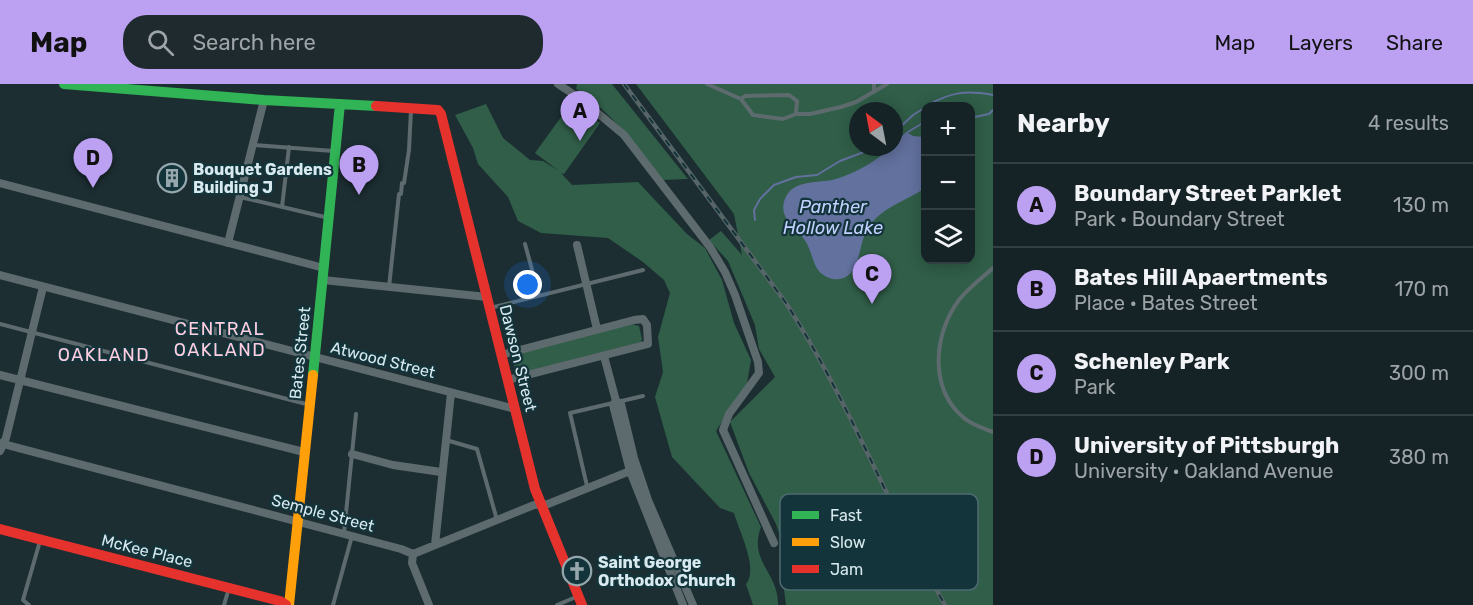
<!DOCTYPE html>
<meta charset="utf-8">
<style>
:root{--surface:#152226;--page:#1e2a2e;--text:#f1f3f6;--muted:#9da4a7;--line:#343f43;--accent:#bca0f2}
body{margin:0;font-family:Rubik,sans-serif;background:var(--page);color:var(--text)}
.controls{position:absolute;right:18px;top:18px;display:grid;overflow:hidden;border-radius:12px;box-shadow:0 3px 15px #0003}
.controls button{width:54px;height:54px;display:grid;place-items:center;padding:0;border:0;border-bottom:2px solid var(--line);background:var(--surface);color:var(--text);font:30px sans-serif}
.compass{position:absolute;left:849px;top:18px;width:54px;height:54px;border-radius:50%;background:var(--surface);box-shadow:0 3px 15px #0003;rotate:328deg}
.you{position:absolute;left:528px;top:201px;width:21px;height:21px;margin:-15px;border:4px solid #fff;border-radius:50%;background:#1a73e8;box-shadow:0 0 0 9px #1a73e833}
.badge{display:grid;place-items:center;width:39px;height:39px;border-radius:50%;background:var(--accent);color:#111;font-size:20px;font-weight:700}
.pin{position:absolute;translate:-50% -50px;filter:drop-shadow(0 2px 3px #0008)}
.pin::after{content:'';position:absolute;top:32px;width:21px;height:18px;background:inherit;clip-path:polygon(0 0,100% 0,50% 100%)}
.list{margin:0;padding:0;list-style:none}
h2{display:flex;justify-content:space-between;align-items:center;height:78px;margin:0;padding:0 24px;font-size:26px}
h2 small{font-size:20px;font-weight:400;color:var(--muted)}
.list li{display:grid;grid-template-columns:39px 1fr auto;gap:18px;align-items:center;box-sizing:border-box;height:84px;padding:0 24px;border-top:2px solid var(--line)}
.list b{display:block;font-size:22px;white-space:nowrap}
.list p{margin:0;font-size:20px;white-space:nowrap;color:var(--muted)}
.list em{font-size:20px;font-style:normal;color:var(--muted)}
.icon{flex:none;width:33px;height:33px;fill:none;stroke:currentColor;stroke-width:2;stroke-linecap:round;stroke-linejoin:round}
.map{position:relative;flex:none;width:993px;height:521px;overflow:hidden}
header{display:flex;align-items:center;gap:36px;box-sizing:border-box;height:84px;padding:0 30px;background:var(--accent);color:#111}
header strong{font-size:28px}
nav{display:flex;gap:33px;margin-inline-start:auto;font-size:21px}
.search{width:420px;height:54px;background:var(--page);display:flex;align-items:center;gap:15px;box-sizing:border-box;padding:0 21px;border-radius:24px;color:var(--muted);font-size:22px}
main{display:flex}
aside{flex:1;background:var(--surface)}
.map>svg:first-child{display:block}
.green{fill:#305e48;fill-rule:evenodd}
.water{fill:#62719e}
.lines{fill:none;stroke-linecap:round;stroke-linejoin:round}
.stream{stroke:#62719e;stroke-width:2}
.lane{stroke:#5e6b6e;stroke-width:4}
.street{stroke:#5e6b6e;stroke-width:8}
.fast{stroke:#30b455;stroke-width:10}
.slow{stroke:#ff9f0a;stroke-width:10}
.jam{stroke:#e5322d;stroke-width:10}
.rail-casing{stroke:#586568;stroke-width:4.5}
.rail{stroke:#13343b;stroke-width:2;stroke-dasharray:7;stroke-linecap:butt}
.labels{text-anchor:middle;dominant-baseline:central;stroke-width:4.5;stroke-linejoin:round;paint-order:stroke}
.poi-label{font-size:16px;font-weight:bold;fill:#d8eaef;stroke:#13343b;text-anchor:start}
.street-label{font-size:16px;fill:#d8eaef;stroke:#13343b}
.water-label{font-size:18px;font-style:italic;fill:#c1d0fd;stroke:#13343b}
.neighbourhood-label{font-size:18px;letter-spacing:1.5px;fill:#ffcee0;stroke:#13343b}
.key{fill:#13343b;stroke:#4e6b71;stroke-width:1.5}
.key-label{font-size:16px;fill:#d8eaef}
</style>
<header>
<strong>Map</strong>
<div class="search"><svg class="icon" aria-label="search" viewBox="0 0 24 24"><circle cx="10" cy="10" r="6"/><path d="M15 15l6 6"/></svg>Search here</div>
<nav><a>Map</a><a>Layers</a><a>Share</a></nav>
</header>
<main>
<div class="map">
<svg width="993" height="521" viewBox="0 0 993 521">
<rect width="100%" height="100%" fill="#1c2e32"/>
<path class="green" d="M577,0H612L688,95L661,96C635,61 613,29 576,5Z
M636,0H993V521H786L783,498L791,484L776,440L749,389L730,338L775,293L759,265L755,241L728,177L709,156L721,147L742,171L734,130ZM926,22H970V176H926ZM858,27H894V63H858Z
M572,18L600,39L564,90L561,89L572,101L638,98L687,150L705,164L722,196L734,239L751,276L747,299L716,347L761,443C748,477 779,489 778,521H753L746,500C759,485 739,447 734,429L720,424L672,373L655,313L663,288L658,253L670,209L664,196L643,178L608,154L541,149L518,137L508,113L478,80L473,64L455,31L486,20L503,54L530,76L543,77L559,87L535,69Z
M631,240L639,242L642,255L641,258L524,288L515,285L513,276L515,271Z"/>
<path class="water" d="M906,48L913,52L925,53V104C905,118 880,123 867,146C858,161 861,191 840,195C833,196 827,194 822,190C813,183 812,168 806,158C800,148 787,140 784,129C782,122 784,114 789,108C799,96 822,99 836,95C857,88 876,78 891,63H894V60Z"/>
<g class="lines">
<path class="stream" d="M926,22C951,8 965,6 993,11
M970,34L989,30L993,26
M908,48L926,37
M894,49L913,31L926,23
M755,136L754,126L760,115L774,101L796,93L817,91L840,77L877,63"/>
<path class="lane" d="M707,0L741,15L753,31L783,35L796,30H810L841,23L856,18L887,0
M874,0V7
M741,15L745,12L789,11L797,17L796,29
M254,61L333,67
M240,113L329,134
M282,123L289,63
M525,160L539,211
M993,184C982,194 968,204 959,216C934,249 928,304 964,334C972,341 983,344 993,348
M389,203L399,110H401L402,99H404L409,66L411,26
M490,224L643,186
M0,240L310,321
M446,356L477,365L497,436
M587,402L570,329L643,312
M344,449L356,330
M29,521L23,516L40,457
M224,521L229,504
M333,521L352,452
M557,521L576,513"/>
<path class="street" d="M558,0L582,16L624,51L710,163L725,188L735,211L758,278L759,289L729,330L723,346L774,459
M0,99L324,184
M228,159L264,16
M577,161L597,245
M0,191L515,325
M323,196L487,213
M501,271L634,236L643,235L647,241L648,260L508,296
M604,272L616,317L621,320L634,374L648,416L693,521
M0,291L304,368
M616,317L613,321L630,387L683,521
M0,359L401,465L413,470L534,421L548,420L630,387
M0,367L6,354L43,203
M352,370L393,381L441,388
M435,461L451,309
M413,470L412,479L429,521"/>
<path class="fast" d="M64,0L264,16L376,22
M313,291L340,20"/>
<path class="slow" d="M289,521L313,291"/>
<path class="jam" d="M376,22L438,26L441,30L535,405L582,521
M0,445L280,517L286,521"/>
<g class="rail-casing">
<path id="rail" d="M624,0L786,219C848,315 888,422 945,521"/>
</g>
<use href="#rail" class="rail"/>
</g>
<defs>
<g id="building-ring" transform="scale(1.5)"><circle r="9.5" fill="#13343b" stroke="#96a8ad" stroke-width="1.5"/><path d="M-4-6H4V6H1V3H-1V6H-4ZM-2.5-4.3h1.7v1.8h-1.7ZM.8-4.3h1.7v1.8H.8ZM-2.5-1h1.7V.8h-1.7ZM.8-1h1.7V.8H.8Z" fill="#96a8ad"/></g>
<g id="church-ring" transform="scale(1.5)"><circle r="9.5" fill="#13343b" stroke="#96a8ad" stroke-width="1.5"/><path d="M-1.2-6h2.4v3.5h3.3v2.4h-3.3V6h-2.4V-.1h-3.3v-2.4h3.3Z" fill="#96a8ad"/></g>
</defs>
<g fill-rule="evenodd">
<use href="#building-ring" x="172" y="94"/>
<use href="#church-ring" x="577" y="487"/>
</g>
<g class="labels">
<g class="poi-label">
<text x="193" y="85">Bouquet Gardens<tspan x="193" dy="18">Building J</tspan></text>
<text x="598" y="478">Saint George<tspan x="598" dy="18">Orthodox Church</tspan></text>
</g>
<g class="street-label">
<text transform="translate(300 269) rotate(-84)">Bates Street</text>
<text transform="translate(518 274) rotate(76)">Dawson Street</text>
<text transform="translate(383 276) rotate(14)">Atwood Street</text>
<text transform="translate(323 429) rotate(15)">Semple Street</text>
<text transform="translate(147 467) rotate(14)">McKee Place</text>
</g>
<g class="water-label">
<text x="833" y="123">Panther<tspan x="833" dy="21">Hollow Lake</tspan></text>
</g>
<g class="neighbourhood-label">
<text x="220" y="245">CENTRAL<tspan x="220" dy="21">OAKLAND</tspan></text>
<text x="104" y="271">OAKLAND</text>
</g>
</g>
<rect x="780" y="410" width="198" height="96" rx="9" class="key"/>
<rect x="792" y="427" width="27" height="8" fill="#30b455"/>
<rect x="792" y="454" width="27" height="8" fill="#ff9f0a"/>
<rect x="792" y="481" width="27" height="8" fill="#e5322d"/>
<g class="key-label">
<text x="830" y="437">Fast</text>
<text x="830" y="464">Slow</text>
<text x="830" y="491">Jam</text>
</g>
</svg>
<div class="controls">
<button>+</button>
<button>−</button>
<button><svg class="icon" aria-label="layers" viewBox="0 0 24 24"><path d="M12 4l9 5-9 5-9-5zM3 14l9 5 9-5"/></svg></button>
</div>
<svg class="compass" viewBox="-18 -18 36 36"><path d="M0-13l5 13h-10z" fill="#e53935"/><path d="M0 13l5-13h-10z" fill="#9da4a7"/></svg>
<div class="you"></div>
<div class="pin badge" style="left:580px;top:57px">A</div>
<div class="pin badge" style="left:359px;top:111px">B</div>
<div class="pin badge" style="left:872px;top:220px">C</div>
<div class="pin badge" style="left:93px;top:104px">D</div>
</div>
<aside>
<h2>Nearby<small>4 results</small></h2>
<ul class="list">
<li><span class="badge">A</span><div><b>Boundary Street Parklet</b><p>Park · Boundary Street</p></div><em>130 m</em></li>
<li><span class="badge">B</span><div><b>Bates Hill Apaertments</b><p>Place · Bates Street</p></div><em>170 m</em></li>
<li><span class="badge">C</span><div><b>Schenley Park</b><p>Park</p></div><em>300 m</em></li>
<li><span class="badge">D</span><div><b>University of Pittsburgh</b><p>University · Oakland Avenue</p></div><em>380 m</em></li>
</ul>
</aside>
</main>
